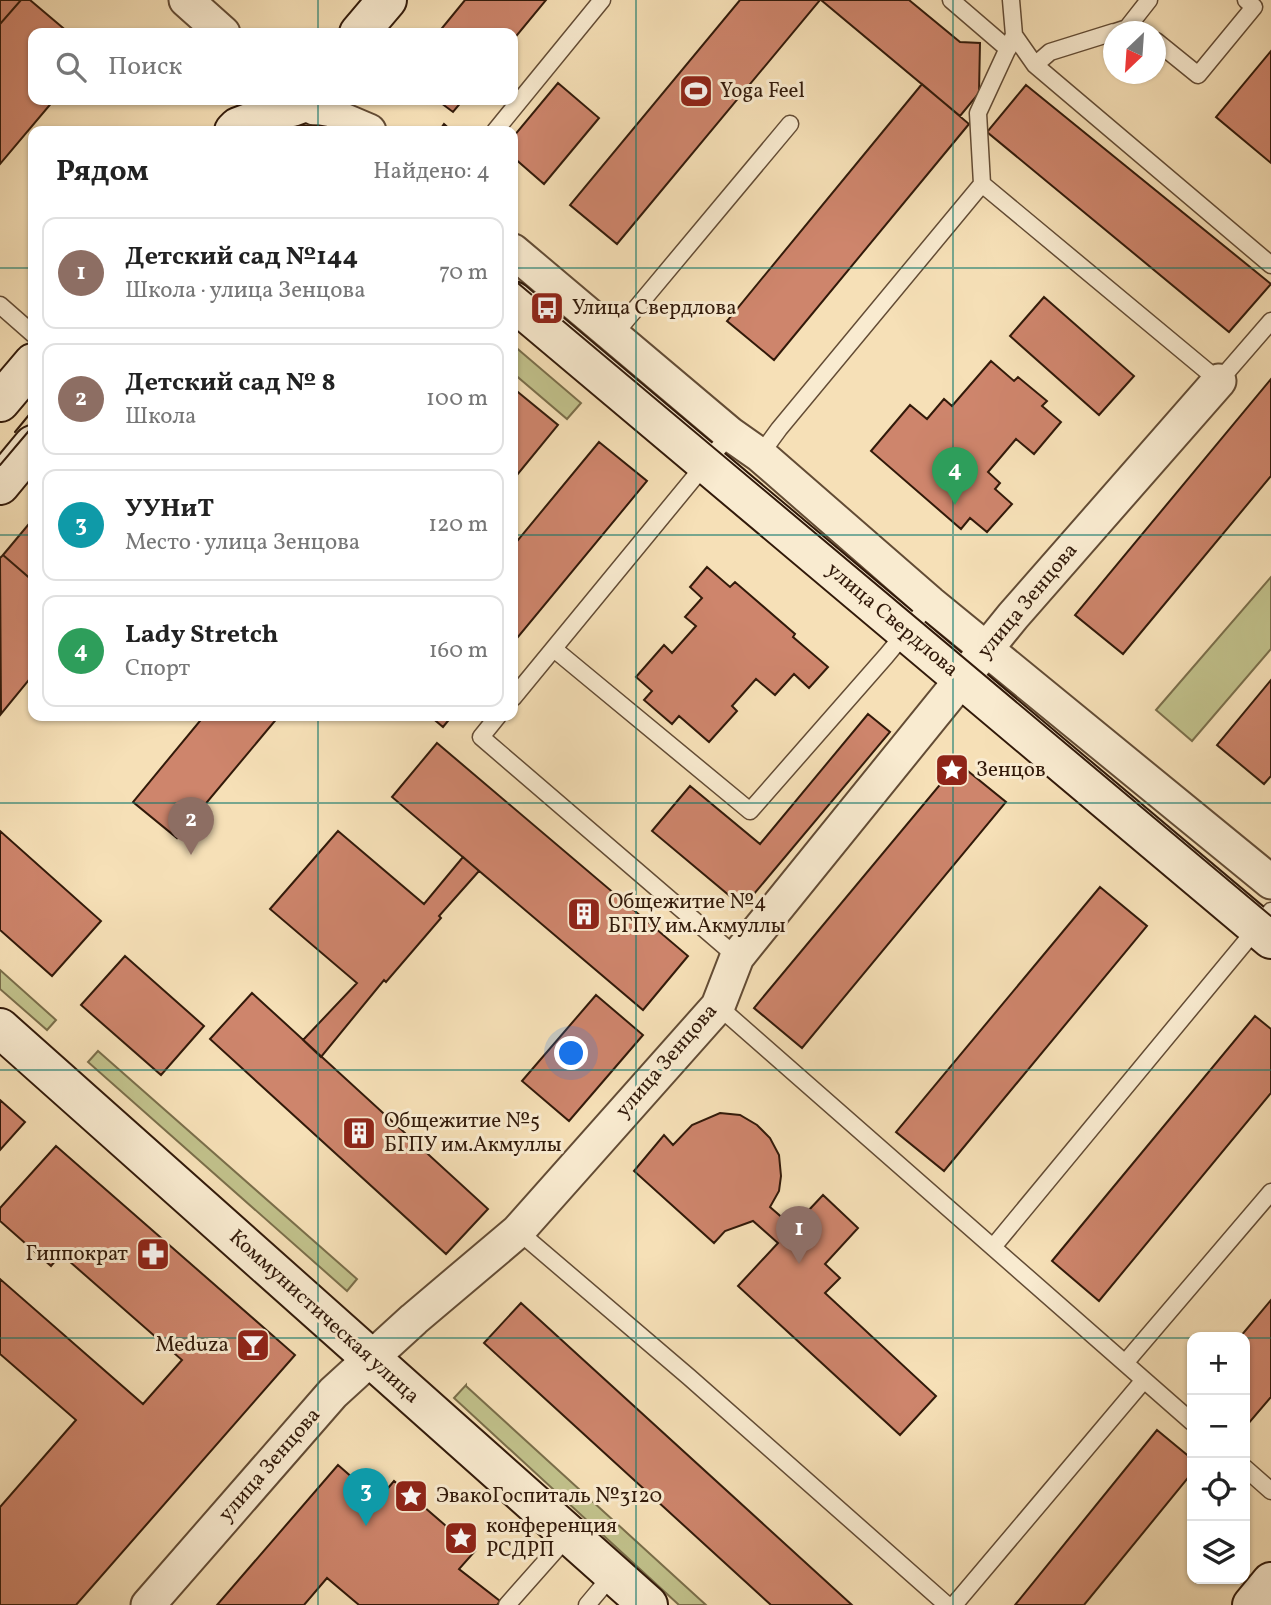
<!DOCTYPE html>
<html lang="ru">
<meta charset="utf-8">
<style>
:root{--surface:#fff;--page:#f2f2f2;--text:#222;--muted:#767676;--line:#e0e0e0;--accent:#8f2418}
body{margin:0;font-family:Vollkorn,serif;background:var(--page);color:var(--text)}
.controls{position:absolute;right:21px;bottom:21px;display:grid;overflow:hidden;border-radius:14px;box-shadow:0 2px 5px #0004}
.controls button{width:63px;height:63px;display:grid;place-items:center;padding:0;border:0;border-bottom:2px solid var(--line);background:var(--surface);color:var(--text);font:35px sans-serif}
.compass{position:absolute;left:1103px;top:21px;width:63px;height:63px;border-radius:50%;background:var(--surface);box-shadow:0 2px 5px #0004;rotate:205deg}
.you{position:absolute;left:572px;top:1054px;width:24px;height:24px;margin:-18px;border:5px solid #fff;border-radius:50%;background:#1a73e8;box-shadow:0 0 0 10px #1a73e833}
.badge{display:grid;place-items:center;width:46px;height:46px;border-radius:50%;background:var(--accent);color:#fff;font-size:23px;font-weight:700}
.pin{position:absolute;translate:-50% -58px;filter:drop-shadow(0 2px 4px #0008)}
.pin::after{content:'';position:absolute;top:37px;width:24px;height:21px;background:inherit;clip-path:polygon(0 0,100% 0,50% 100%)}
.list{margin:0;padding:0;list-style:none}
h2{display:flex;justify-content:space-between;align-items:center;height:91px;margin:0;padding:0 28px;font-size:30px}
h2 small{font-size:23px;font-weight:400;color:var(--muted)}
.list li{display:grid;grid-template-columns:46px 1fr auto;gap:21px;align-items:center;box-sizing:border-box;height:112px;margin:0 14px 14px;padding:0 14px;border:2px solid var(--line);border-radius:14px}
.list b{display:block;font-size:26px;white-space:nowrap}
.list p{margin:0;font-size:23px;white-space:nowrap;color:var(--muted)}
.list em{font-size:23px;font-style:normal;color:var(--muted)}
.icon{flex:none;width:38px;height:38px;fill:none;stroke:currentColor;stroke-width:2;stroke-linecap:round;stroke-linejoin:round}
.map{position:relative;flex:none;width:1271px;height:1605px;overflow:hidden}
.search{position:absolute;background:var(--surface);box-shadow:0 2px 5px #0004;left:28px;top:28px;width:490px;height:77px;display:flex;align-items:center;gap:18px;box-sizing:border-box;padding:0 24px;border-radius:14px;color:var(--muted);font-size:26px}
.panel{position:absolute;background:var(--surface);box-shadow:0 2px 5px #0004;left:28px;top:126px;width:490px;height:595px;border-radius:14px}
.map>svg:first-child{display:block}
.green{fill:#c1c18b;stroke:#7a6e4a;stroke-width:2}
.building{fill:#ce856c;stroke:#321a0a;stroke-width:2}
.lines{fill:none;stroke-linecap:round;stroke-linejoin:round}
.lane-casing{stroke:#634c35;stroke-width:19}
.street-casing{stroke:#634c35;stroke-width:37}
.secondary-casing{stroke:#321a0a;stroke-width:42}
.lane{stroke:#f9ebd0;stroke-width:16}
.street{stroke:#f9ebd0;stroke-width:33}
.secondary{stroke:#f9ebd0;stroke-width:38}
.tram{stroke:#321a0a;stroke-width:2}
.grid{fill:none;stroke:#0f766e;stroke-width:2;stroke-opacity:0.55}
.labels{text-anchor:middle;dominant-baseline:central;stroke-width:6;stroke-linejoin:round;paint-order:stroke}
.poi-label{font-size:21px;fill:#321a0a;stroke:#f9ebd0;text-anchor:start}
.street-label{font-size:21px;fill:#321a0a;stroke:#f9ebd0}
</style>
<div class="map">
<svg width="1271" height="1605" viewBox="0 0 1271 1605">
<rect width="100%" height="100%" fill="#f6e0b7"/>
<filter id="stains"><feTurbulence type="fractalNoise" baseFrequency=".00286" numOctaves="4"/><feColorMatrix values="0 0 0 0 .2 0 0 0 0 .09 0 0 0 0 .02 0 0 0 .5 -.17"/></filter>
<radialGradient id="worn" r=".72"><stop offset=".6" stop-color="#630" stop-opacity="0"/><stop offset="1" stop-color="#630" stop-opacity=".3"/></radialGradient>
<path class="green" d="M513,345L581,403L567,419L513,373Z
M1271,577V649L1192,741L1156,710Z
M0,970L56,1020L47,1030L0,989Z
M98,1051L357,1279L347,1291L88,1062Z
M466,1385V1386L706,1605H679L454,1398Z"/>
<path class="building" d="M0,0H21L0,24Z
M21,0H30L69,33H33V100H54L0,164V24Z
M465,0H546L513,40V33H438Z
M740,0H820L617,244L570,205Z
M821,0H909L960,42L980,43L979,93L960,116Z
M1271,51V163L1216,117Z
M558,83L599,118L544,184L513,157V137Z
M922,84L969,124L774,360L727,321Z
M1026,85L1271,284L1229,332L987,132Z
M437,100H463L453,112Z
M444,124L452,131H439Z
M1044,297L1134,376L1099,415L1010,336Z
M991,361L1014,381L1018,377L1047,401L1042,406L1061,422L1034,454L1016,439L988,472L1000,483L995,489L1012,504L987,532L970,518L961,529L871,451L910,405L927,419L944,399L952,406Z
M1271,379V476L1123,654L1075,615Z
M513,388L558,425L517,475L513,471Z
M599,442L647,481L513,643V546Z
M33,519V581L3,555Z
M3,555L33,581V675L1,714L0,558Z
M707,567L730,587L735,582L795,634L793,637L828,667L809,688L794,674L775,695L756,679L732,706L737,711L709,742L679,716L672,724L644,700L652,691L636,677L664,645L672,653L696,626L685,617L702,598L690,587Z
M1271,680V776L1264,784L1217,745Z
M868,714L890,732L743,907L652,831L690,786L760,844Z
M204,716H279L177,838L133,802Z
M430,716H452L443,727Z
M437,743L688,956L643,1010L392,797Z
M958,763L1006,802L802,1048L754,1008Z
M0,831L101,921L52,976L0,930Z
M338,831L424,904L463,857L479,871L439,916L441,918L386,982L384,980L321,1057L303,1040L357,983L270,909Z
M1100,887L1147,926L944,1171L896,1132Z
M125,956L204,1026L161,1075L81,1005Z
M252,993L488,1209L446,1254L210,1039Z
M596,995L643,1035L569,1121L522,1081Z
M1255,1016L1271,1029V1093L1099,1301L1052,1261Z
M0,1100L25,1122L0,1150Z
M720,1113L740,1115L757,1125L770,1138L779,1155L781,1176L779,1191L770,1207L793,1227L823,1195L858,1228L825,1264L840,1278L825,1293L936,1396L900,1435L738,1286L778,1243L753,1221L725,1231L714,1243L634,1171L664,1135L673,1145L692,1125Z
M56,1146L295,1355L76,1605H0V1507L76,1420L0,1354V1279L143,1404L182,1360L61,1254L51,1266L0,1221V1208Z
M1271,1300V1397L1248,1424L1245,1422V1337H1240Z
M521,1303L852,1605H771L484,1343Z
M1157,1430L1192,1459V1473L1084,1605H1015Z
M338,1465L378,1500L394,1481L475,1551L459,1569L500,1601L497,1605H359L327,1578L304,1605H217Z"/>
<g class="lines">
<g class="lane-casing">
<path id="lane" d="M951,0L1008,49
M1011,0L1014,35L1035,65L1271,265
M1115,32L1127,28L1149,0
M1156,41L1198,75L1254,7L1246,0
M1035,65L1050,52L1114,32
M495,131L602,0
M982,184L978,113L1014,35
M0,305L33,334
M612,337L790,124
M760,455L779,429L982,184L1219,381L1271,321
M554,649L750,811L886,656L930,603
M513,698L730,434
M498,716L481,737L737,957
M718,1006L1192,1422
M518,1231L689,1377L947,1605
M993,1247L1271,911
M1125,1363L1271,1192
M1245,1468L1271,1491
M507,1605L569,1535
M587,1605L613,1574
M954,1605L1144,1380"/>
</g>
<g class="street-casing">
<path id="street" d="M186,0L223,33
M299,100L303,103L369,131
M513,251L730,434L760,455L930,603L1271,882
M148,1605L333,1393L414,1319L518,1231L718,1006L737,957L1013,616L1219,381"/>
</g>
<g class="secondary-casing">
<path id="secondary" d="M359,33L387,0
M234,131L238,127L303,103
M513,301L1271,939
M0,402L33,363
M0,485L33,445
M0,1028L648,1605
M1252,1605L1271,1582"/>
</g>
<use href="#lane" class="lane"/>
<use href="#street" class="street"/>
<use href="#secondary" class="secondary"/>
<path class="tram" d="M282,131C294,124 325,123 337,131
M513,279L1271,916
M15,432L33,410
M0,465L33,426"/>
</g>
<path class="grid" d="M318,0V33M636,0V1605M953,0V1605M318,100V131M0,268H33M513,268H1271M0,535H33M513,535H1271M318,716V1605M0,803H1271M0,1070H1271M0,1338H1192M1245,1338H1271"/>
<defs>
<g id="stadium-square" transform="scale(1.75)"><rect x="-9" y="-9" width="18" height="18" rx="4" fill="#8f2418" stroke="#f9ebd0"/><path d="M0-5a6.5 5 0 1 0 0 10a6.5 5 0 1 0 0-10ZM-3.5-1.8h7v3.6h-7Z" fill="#fff"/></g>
<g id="bus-square" transform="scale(1.75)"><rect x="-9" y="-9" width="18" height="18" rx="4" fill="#8f2418" stroke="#f9ebd0"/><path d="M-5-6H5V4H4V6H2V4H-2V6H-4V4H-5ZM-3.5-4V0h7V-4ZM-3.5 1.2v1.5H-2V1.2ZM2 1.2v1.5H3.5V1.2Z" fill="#fff"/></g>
<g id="sight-square" transform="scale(1.75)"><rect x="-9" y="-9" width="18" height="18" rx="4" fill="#8f2418" stroke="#f9ebd0"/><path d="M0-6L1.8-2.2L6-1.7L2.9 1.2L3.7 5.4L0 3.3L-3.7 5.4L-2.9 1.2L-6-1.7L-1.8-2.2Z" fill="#fff"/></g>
<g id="building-square" transform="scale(1.75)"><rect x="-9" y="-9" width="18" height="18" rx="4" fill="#8f2418" stroke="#f9ebd0"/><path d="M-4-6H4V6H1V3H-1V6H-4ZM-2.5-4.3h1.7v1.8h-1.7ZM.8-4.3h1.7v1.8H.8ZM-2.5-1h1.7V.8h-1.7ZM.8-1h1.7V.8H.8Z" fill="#fff"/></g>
<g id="pharmacy-square" transform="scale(1.75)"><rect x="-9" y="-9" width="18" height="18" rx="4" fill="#8f2418" stroke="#f9ebd0"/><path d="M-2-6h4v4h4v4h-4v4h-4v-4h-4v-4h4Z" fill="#fff"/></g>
<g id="bar-square" transform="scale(1.75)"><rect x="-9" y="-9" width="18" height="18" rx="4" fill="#8f2418" stroke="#f9ebd0"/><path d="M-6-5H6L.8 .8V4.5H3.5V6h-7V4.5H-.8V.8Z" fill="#fff"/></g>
</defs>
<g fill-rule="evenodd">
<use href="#stadium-square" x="696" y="91"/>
<use href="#bus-square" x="547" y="308"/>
<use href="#sight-square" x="952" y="770"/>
<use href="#building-square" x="584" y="914"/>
<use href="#building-square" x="359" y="1133"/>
<use href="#pharmacy-square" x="153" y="1254"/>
<use href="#bar-square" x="253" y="1345"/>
<use href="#sight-square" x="411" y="1496"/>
<use href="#sight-square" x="461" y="1538"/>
</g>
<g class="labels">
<g class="poi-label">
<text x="720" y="91">Yoga Feel</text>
<text x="572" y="308">Улица Свердлова</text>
<text x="976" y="770">Зенцов</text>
<text x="608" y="902">Общежитие №4<tspan x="608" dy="24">БГПУ им.Акмуллы</tspan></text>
<text x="384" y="1121">Общежитие №5<tspan x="384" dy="24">БГПУ им.Акмуллы</tspan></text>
<text x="128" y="1254" text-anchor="end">Гиппократ</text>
<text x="229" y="1345" text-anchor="end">Meduza</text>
<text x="436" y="1496">ЭвакоГоспиталь №3120</text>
<text x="486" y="1526">конференция<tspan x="486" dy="24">РСДРП</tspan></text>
</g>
<g class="street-label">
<text transform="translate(1028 601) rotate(-50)">улица Зенцова</text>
<text transform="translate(892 620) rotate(40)">улица Свердлова</text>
<text transform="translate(667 1061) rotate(-49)">улица Зенцова</text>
<text transform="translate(324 1317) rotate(42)">Коммунистическая улица</text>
<text transform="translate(270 1465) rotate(-49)">улица Зенцова</text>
</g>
</g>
<rect width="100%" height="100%" filter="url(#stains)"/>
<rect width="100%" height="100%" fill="url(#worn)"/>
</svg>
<div class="controls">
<button>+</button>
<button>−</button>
<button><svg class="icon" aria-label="locate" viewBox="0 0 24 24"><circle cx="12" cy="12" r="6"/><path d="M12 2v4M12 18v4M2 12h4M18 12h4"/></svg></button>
<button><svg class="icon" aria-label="layers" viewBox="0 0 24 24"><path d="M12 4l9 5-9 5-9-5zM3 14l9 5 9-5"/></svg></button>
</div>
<svg class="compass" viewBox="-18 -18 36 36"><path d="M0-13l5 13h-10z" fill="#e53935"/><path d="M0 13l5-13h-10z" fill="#767676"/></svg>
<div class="you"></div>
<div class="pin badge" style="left:799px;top:1264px;background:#8d6e63">1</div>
<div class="pin badge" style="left:191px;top:855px;background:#8d6e63">2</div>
<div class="pin badge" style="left:366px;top:1526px;background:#0f9aa8">3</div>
<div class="pin badge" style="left:955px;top:505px;background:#2e9e5b">4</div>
<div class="search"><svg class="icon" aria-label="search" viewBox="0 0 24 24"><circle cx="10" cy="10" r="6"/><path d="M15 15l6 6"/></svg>Поиск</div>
<section class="panel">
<h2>Рядом<small>Найдено: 4</small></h2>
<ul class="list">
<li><span class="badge" style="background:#8d6e63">1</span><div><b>Детский сад №144</b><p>Школа · улица Зенцова</p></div><em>70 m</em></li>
<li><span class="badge" style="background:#8d6e63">2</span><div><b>Детский сад № 8</b><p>Школа</p></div><em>100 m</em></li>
<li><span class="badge" style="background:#0f9aa8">3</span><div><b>УУНиТ</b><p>Место · улица Зенцова</p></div><em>120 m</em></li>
<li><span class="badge" style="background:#2e9e5b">4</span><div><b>Lady Stretch</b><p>Спорт</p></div><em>160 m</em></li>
</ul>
</section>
</div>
